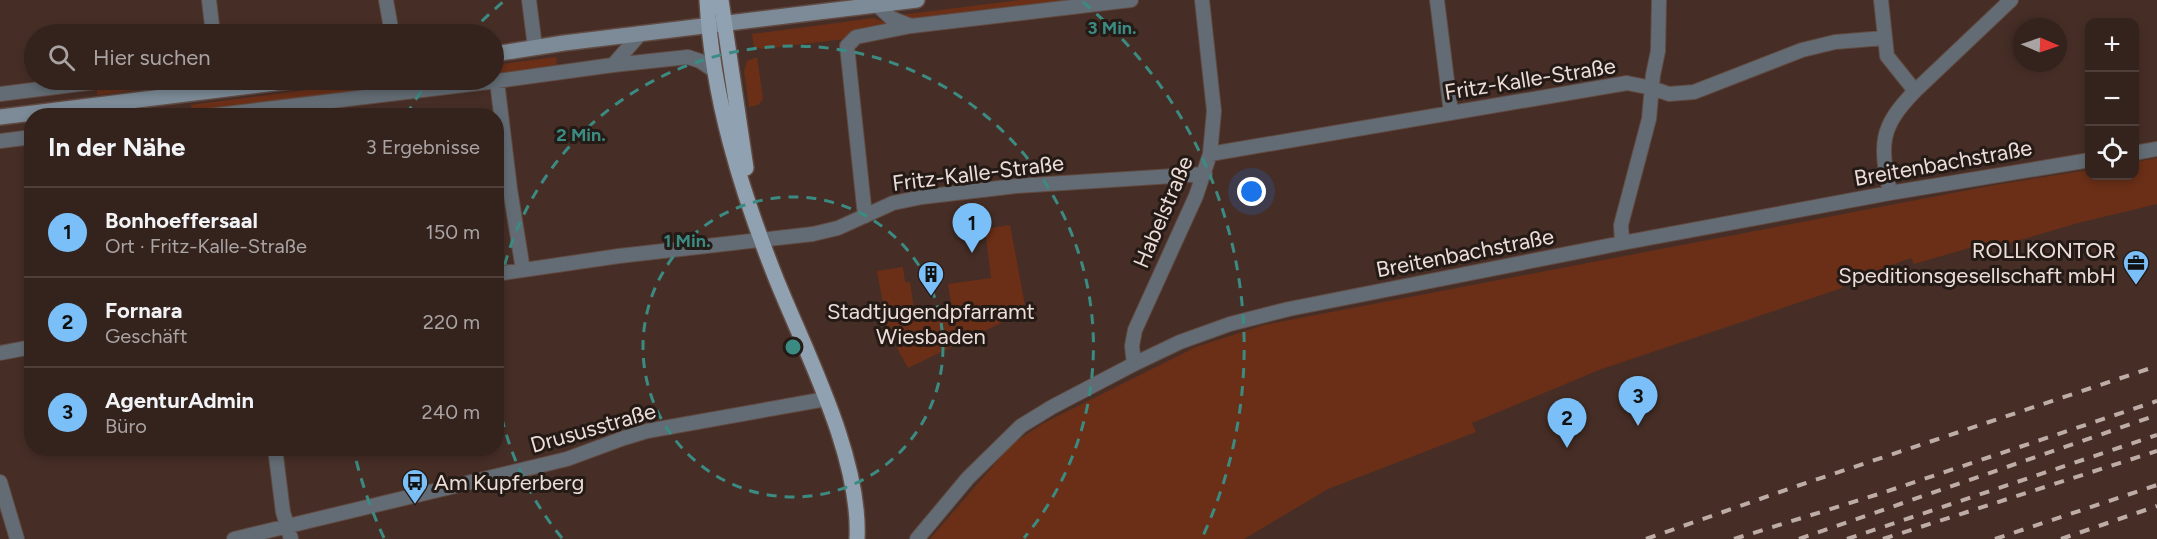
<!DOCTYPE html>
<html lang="de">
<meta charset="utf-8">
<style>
:root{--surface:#34221c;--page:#3c2a25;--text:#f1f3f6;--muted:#a9a4a3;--line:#4e3f3b;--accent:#7abff8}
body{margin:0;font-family:Figtree,sans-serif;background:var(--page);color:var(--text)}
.controls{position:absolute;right:18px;top:18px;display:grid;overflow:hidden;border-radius:12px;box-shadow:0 3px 9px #0003}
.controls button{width:54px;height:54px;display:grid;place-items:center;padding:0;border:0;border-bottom:2px solid var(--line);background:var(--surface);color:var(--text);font:30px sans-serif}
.compass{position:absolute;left:2013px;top:18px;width:54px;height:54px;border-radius:50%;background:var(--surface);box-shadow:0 3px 9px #0003;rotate:92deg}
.you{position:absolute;left:1252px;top:192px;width:21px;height:21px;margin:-15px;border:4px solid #fff;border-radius:50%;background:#1a73e8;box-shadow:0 0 0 9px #1a73e833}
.badge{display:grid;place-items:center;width:39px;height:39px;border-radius:50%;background:var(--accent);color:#111;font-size:20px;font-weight:700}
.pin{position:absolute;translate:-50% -50px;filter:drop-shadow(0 2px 3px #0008)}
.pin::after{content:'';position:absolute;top:32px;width:21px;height:18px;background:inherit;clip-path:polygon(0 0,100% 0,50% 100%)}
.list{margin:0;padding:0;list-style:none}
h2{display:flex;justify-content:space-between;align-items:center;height:78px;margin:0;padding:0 24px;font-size:26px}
h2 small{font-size:20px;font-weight:400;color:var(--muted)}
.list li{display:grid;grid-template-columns:39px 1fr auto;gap:18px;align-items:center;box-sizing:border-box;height:90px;padding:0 24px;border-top:2px solid var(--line)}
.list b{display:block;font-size:22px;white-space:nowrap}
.list p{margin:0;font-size:20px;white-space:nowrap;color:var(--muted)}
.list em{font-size:20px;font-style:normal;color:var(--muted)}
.icon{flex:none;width:33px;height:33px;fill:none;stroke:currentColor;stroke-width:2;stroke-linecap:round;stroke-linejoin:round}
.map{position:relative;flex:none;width:2157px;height:539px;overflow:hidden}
.search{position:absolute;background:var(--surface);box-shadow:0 3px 9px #0003;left:24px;top:24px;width:480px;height:66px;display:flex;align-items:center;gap:15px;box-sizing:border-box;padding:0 21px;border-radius:33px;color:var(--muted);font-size:22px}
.panel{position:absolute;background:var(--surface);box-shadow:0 3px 9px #0003;left:24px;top:108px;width:480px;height:348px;border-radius:24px}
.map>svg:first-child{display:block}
.green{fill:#6b2f17}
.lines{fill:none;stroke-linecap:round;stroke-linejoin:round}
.street-casing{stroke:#614a42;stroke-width:16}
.secondary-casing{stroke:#614a42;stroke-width:18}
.primary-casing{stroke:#614a42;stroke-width:18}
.street{stroke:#636c74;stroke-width:14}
.secondary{stroke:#7c8b97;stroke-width:15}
.primary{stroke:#90a2b2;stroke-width:15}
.rail{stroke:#beaca6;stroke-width:4;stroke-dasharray:10 10;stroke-linecap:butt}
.ring{fill:none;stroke:#3b8b83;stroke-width:3;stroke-dasharray:10 8}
.labels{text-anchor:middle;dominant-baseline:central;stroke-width:6;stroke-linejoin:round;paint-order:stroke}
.street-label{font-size:22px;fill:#edddd8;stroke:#241a16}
.poi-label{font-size:22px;fill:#edddd8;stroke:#241a16;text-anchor:end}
.centre{fill:#3b8b83;stroke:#241a16;stroke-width:3}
.ring-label{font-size:18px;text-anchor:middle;font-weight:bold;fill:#3b8b83;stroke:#241a16;stroke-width:6;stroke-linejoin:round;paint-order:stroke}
</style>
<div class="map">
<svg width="2157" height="539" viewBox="0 0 2157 539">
<rect width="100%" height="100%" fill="#462e26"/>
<path class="green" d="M1019,0H1092L912,21L900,15Z
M874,18L891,25L845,39L763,49L754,47L752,34Z
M556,57L557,66L494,74V65Z
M757,57L763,99L758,105L749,107L744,71L747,61Z
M153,80H216L97,95V86Z
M383,80H449L192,112L191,105L197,104Z
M2157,158V204L2078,223L2000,246L1997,240L1914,264L1911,258L1842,283V288L1599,370L1472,423L1476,432L1328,489L1244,539H930L1011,445L1042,424L1196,347L1264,325L1995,185L2089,170L2090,176H2134L2135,162Z
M1010,225L1026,311L908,368L888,331L877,271L903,267L905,282H910L915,315L952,310L948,284L991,278L985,229Z"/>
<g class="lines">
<g class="street-casing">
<path id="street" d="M209,0L213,34
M386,0L392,34
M529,0L535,47
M1437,0L1451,113
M1881,0L1887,56L1915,91C1879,128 1880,144 1890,193
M877,5L891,18L911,26
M613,65L641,33
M497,81L510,189L523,270
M1915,91L2011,0
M0,94L112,80
M208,116L497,81L613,65L688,57L700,61L715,71
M0,141L32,137
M2134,153L2157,149
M1210,154L1627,83L1652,88L1669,94L1694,92L1802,50L1835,42L1884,38
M865,216L847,46L856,37L911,26L1131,0
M1622,243L1621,225L1649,119L1653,75L1658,51L1659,0
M496,274L619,256L813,234L838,228L893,203L922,197L1016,186L1205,174
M0,353L32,347
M1134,364L1132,346L1135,330L1196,196L1210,154L1214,111L1202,0
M275,448L283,512L291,539
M0,482L17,539
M234,539L567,459L624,438L647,431L826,399
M917,539L968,478L1021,426L1052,407L1134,364L1180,342L1230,324L1289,309L1622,243L1890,193L2090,160"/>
</g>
<g class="secondary-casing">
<path id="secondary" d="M494,54L564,43L917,0
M0,117L299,80"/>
</g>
<g class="primary-casing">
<path id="primary" d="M707,0C712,97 741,191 777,281C807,355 861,458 857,539
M721,0L746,168"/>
</g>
<use href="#street" class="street"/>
<use href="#secondary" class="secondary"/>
<use href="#primary" class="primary"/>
<path class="rail" d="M1646,539L1797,486L2157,366
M1734,539L1882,493L2157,401
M1799,539L2157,415
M1847,539L2157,435
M1883,539L2157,451
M1995,539L2157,485
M2061,539L2157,506"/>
</g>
<g class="ring">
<circle cx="793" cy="347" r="150"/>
<path d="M562 538A300 300 0 0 1 497 394M497 300A300 300 0 1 1 1024 538"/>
<path d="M384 538A451 451 0 0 1 354 452M406 115A451 451 0 0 1 428 82M469 34A451 451 0 0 1 503 2M1083 2A451 451 0 0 1 1202 538"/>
</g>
<defs>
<g id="office-pin" transform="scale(1.35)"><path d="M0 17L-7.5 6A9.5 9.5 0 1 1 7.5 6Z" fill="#7abff8" stroke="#241a16"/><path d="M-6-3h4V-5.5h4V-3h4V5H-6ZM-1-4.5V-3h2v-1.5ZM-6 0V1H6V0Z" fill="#111"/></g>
<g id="building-pin" transform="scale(1.35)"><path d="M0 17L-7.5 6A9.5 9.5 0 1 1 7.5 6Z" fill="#7abff8" stroke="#241a16"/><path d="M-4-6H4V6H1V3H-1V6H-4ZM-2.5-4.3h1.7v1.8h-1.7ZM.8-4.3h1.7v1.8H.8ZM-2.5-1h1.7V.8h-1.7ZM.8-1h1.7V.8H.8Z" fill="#111"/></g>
<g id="bus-pin" transform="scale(1.35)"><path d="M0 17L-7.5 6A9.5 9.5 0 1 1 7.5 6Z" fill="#7abff8" stroke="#241a16"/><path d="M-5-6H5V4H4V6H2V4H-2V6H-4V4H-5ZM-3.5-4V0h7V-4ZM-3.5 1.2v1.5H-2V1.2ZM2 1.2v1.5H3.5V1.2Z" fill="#111"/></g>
</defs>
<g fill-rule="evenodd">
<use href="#office-pin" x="2136" y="263"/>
<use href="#building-pin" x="931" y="274"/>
<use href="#bus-pin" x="415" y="482"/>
</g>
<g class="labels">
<g class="street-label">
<text transform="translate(1530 79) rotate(-9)">Fritz-Kalle-Straße</text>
<text transform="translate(1943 163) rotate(-10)">Breitenbachstraße</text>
<text transform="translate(978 173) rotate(-7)">Fritz-Kalle-Straße</text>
<text transform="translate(1163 212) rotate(-67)">Habelstraße</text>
<text transform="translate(1465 253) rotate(-11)">Breitenbachstraße</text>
<text transform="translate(593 428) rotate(-16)">Drususstraße</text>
</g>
<g class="poi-label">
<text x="2116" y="250">ROLLKONTOR<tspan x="2116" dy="25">Speditionsgesellschaft mbH</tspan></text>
<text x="931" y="311" text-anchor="middle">Stadtjugendpfarramt<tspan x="931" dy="25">Wiesbaden</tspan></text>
<text x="434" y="482" text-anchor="start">Am Kupferberg</text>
</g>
</g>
<circle cx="793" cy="347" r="9" class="centre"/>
<g class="ring-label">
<text x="1112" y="34">3 Min.</text>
<text x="581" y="141">2 Min.</text>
<text x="687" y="247">1 Min.</text>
</g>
</svg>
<div class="controls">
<button>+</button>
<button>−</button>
<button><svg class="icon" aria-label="locate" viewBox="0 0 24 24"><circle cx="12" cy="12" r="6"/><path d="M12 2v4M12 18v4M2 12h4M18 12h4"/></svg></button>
</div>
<svg class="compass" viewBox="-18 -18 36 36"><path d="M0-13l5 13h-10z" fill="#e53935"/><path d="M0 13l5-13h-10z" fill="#a9a4a3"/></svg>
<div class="you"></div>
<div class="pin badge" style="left:972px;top:253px">1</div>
<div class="pin badge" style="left:1567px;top:448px">2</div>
<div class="pin badge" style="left:1638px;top:426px">3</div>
<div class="search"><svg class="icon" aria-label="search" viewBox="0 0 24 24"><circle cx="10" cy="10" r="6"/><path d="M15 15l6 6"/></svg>Hier suchen</div>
<section class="panel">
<h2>In der Nähe<small>3 Ergebnisse</small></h2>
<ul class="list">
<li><span class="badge">1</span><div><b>Bonhoeffersaal</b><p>Ort · Fritz-Kalle-Straße</p></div><em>150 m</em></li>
<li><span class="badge">2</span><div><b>Fornara</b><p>Geschäft</p></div><em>220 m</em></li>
<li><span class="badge">3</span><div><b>AgenturAdmin</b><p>Büro</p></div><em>240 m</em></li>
</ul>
</section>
</div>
